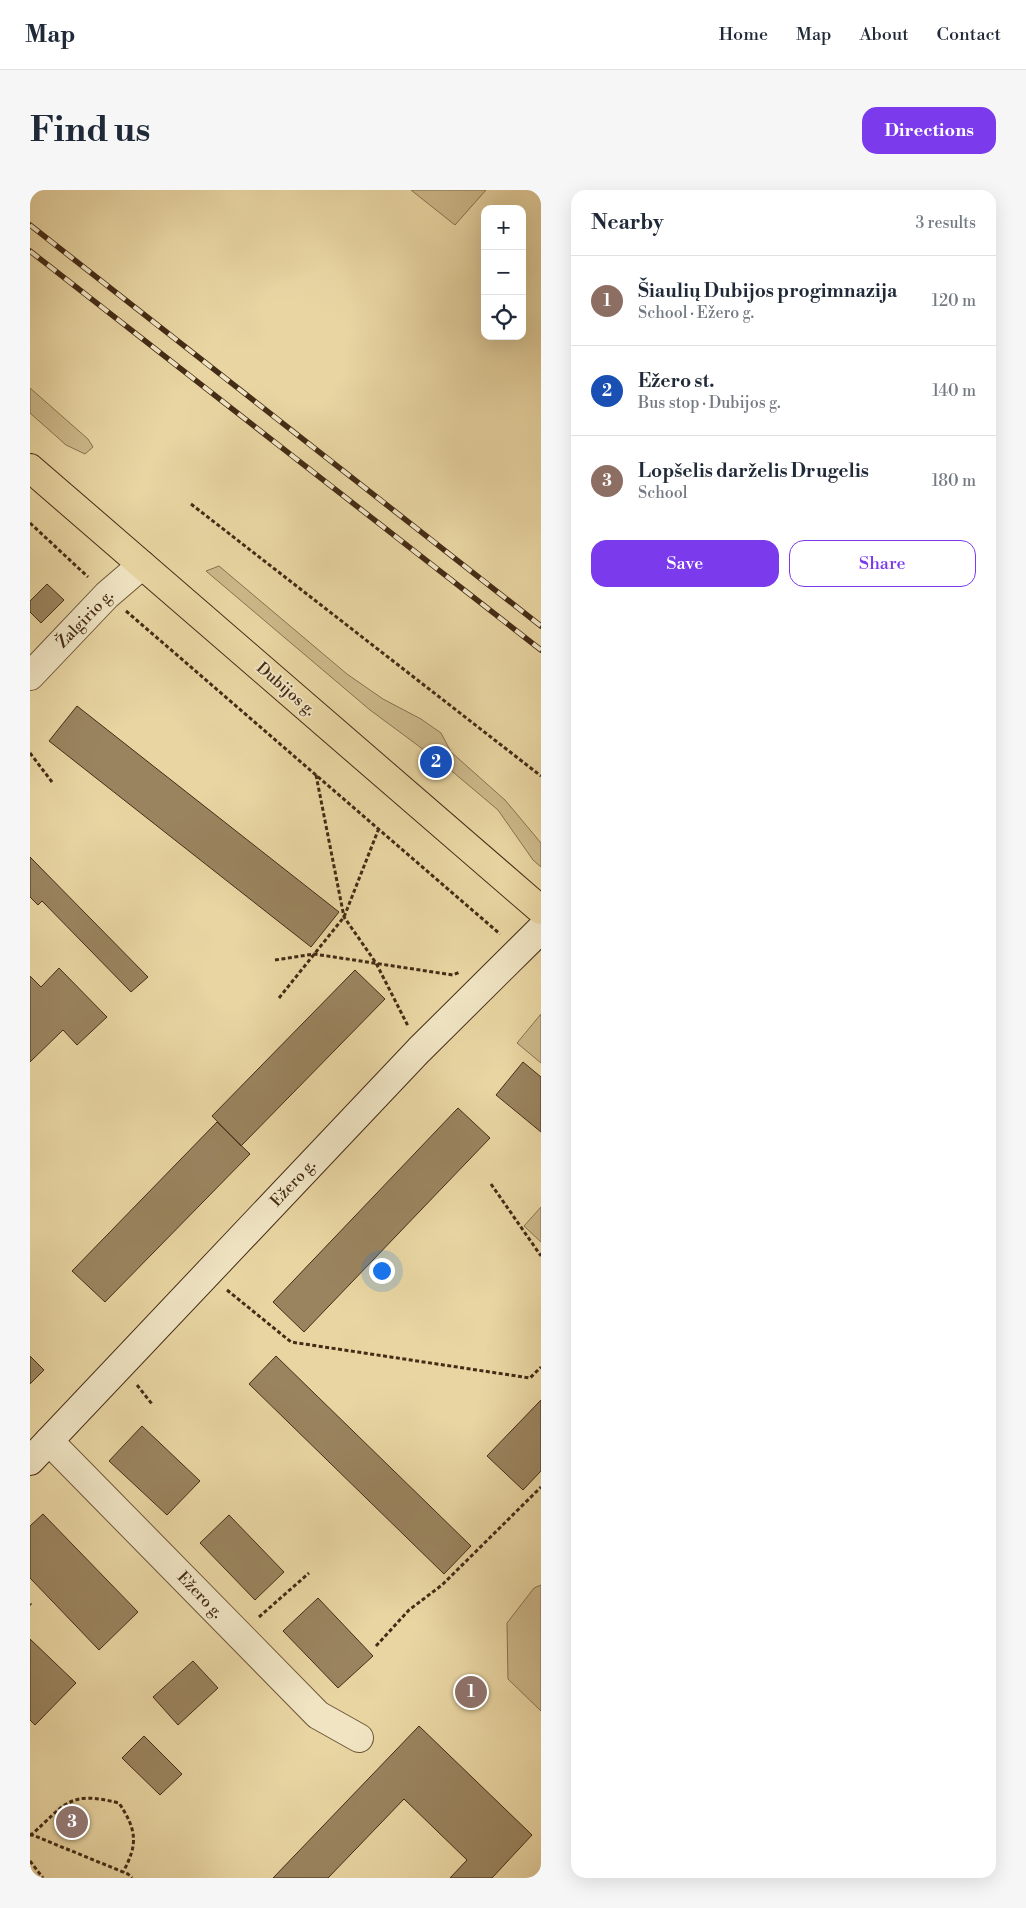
<!DOCTYPE html>
<meta charset="utf-8">
<style>
:root{--surface:#fff;--page:#f6f6f7;--text:#1f2937;--muted:#747a83;--line:#e0e1e3;--accent:#7c3aed}
body{margin:0;font-family:"Libre Bodoni",serif;background:var(--page);color:var(--text)}
.controls{position:absolute;right:15px;top:15px;display:grid;overflow:hidden;border-radius:10px;box-shadow:0 5px 20px #0002}
.controls button{width:45px;height:45px;display:grid;place-items:center;padding:0;border:0;border-bottom:1px solid var(--line);background:var(--surface);color:var(--text);font:25px sans-serif}
.you{position:absolute;left:351px;top:1080px;width:18px;height:18px;margin:-12px;border:4px solid #fff;border-radius:50%;background:#1a73e8;box-shadow:0 0 0 8px #1a73e833}
.badge{display:grid;place-items:center;width:32px;height:32px;border-radius:50%;background:var(--accent);color:#fff;font-size:16px;font-weight:700}
.pin{position:absolute;translate:-50% -50%;border:2px solid #fff;box-shadow:0 1px 5px #0006}
.list{margin:0;padding:0;list-style:none}
h2{display:flex;justify-content:space-between;align-items:center;height:65px;margin:0;padding:0 20px;font-size:21px}
h2 small{font-size:16px;font-weight:400;color:var(--muted)}
.list li{display:grid;grid-template-columns:32px 1fr auto;gap:15px;align-items:center;box-sizing:border-box;height:90px;padding:0 20px;border-top:1px solid var(--line)}
.list b{display:block;font-size:19px;white-space:nowrap}
.list p{margin:0;font-size:16px;white-space:nowrap;color:var(--muted)}
.list em{font-size:16px;font-style:normal;color:var(--muted)}
.actions{display:flex;gap:10px;padding:15px 20px}
.actions a{flex:1;padding:11px 0;border:1px solid var(--accent);border-radius:15px;text-align:center;font-size:18px;color:var(--accent)}
.actions .main{background:var(--accent);color:#fff}
.icon{flex:none;width:28px;height:28px;fill:none;stroke:currentColor;stroke-width:2;stroke-linecap:round;stroke-linejoin:round}
.map{position:relative;flex:none;width:511px;height:1688px;overflow:hidden;border-radius:15px}
header{display:flex;align-items:center;gap:30px;box-sizing:border-box;height:70px;padding:0 25px;background:var(--surface);border-bottom:1px solid var(--line)}
header strong{font-size:24px}
nav{display:flex;gap:28px;margin-inline-start:auto;font-size:18px}
.intro{display:flex;align-items:center;justify-content:space-between;box-sizing:border-box;height:120px;padding:0 30px}
h1{margin:0;font-size:35px}
.button{padding:12px 22px;border-radius:15px;background:var(--accent);color:#fff;font-size:18px;font-weight:700}
main{display:flex;gap:30px;padding:0 30px}
aside{flex:1;background:var(--surface);border-radius:15px;box-shadow:0 5px 20px #0002}
.map>svg:first-child{display:block}
.green{fill:#ccb88a;stroke:#887250}
.building{fill:#9a845f;stroke:#452c16}
.lines{fill:none;stroke-linecap:round;stroke-linejoin:round}
.minor-casing{stroke:#6e5639;stroke-width:30}
.secondary-casing{stroke:#452c16;stroke-width:30}
.primary-casing{stroke:#452c16;stroke-width:30}
.path{stroke:#452c16;stroke-width:3;stroke-dasharray:4 2.5;stroke-linecap:butt}
.minor{stroke:#f0e4c3;stroke-width:28}
.secondary{stroke:#f0e4c3;stroke-width:28}
.primary{stroke:#e8d5a2;stroke-width:28}
.rail-casing{stroke:#452c16;stroke-width:5.5}
.rail{stroke:#f0e4c3;stroke-width:4;stroke-dasharray:11;stroke-linecap:butt}
.labels{text-anchor:middle;dominant-baseline:central;stroke-width:4;stroke-linejoin:round;paint-order:stroke}
.street-label{font-size:16px;fill:#452c16;stroke:#f0e4c3}
</style>
<header>
<strong>Map</strong>
<nav><a>Home</a><a>Map</a><a>About</a><a>Contact</a></nav>
</header>
<div class="intro"><h1>Find us</h1><a class="button">Directions</a></div>
<main>
<div class="map">
<svg width="511" height="1688" viewBox="0 0 511 1688">
<rect width="100%" height="100%" fill="#e8d5a2"/>
<filter id="stains"><feTurbulence type="fractalNoise" baseFrequency=".004" numOctaves="4"/><feColorMatrix values="0 0 0 0 .2 0 0 0 0 .09 0 0 0 0 .02 0 0 0 .5 -.17"/></filter>
<radialGradient id="worn" r=".72"><stop offset=".6" stop-color="#630" stop-opacity="0"/><stop offset="1" stop-color="#630" stop-opacity=".3"/></radialGradient>
<path class="green" d="M381,0H456L425,35Z
M0,198L58,249L63,257L55,264L36,255L0,223Z
M189,376L317,484L353,509L391,529L411,543L421,562L475,610L511,653V677L503,670L468,620L417,577L340,520L176,381Z
M511,824V873L487,853Z
M511,1017V1052L494,1036Z
M511,1395V1521L478,1489L477,1433L504,1398Z"/>
<path class="building" d="M17,394L34,410L11,433L0,422V411Z
M47,516L309,722L281,757L19,551Z
M0,667L118,787L101,802L12,711L8,715L0,707Z
M29,778L77,827L47,855L33,840L0,872V786L11,797Z
M325,780L355,809L211,956L182,926Z
M493,872L511,887V942L466,905Z
M428,918L460,948L274,1142L243,1112Z
M187,932L220,964L75,1112L42,1081Z
M0,1166L14,1180L0,1194Z
M246,1166L441,1356L414,1384L219,1194Z
M511,1210V1281L493,1300L457,1266Z
M112,1236L170,1291L137,1325L79,1271Z
M13,1324L108,1422L69,1460L0,1388V1336Z
M199,1325L254,1382L225,1410L170,1353Z
M288,1408L343,1466L308,1498L253,1441Z
M0,1449L46,1493L5,1535L0,1530Z
M163,1471L188,1498L148,1535L123,1507Z
M389,1536L502,1645L462,1688H420L437,1670L374,1609L298,1688H243Z
M114,1546L152,1584L130,1605L92,1568Z"/>
<g class="lines">
<g class="minor-casing">
<path id="minor" d="M0,486L77,405L112,375
M19,1251L288,1525L329,1548"/>
</g>
<g class="secondary-casing">
<path id="secondary" d="M0,1271L389,860L511,739"/>
</g>
<g class="primary-casing">
<path id="primary" d="M0,278L511,720"/>
</g>
<path class="path" d="M161,314L511,586
M0,333L58,387
M96,421L470,744
M0,563L22,592
M286,585L314,727L346,773L378,836
M245,770L284,764L423,785L430,782
M249,808L314,727L349,638
M461,994L511,1066
M197,1100L261,1152L500,1188L511,1177
M107,1195L122,1214
M0,1414L1,1415
M229,1427L279,1383
M346,1456L379,1420L412,1395L511,1297
M0,1644L98,1684L102,1688
M0,1646C36,1614 38,1600 89,1613C106,1639 109,1653 93,1682
M0,1671L13,1688"/>
<use href="#minor" class="minor"/>
<use href="#secondary" class="secondary"/>
<use href="#primary" class="primary"/>
<g class="rail-casing">
<path id="rail" d="M0,35L511,436
M0,61L511,460"/>
</g>
<use href="#rail" class="rail"/>
</g>
<g class="labels">
<g class="street-label">
<text transform="translate(55 429) rotate(-46)">Žalgirio g.</text>
<text transform="translate(256 499) rotate(41)">Dubijos g.</text>
<text transform="translate(263 993) rotate(-47)">Ežero g.</text>
<text transform="translate(170 1405) rotate(46)">Ežero g.</text>
</g>
</g>
<rect width="100%" height="100%" filter="url(#stains)"/>
<rect width="100%" height="100%" fill="url(#worn)"/>
</svg>
<div class="controls">
<button>+</button>
<button>−</button>
<button><svg class="icon" aria-label="locate" viewBox="0 0 24 24"><circle cx="12" cy="12" r="6"/><path d="M12 2v4M12 18v4M2 12h4M18 12h4"/></svg></button>
</div>
<div class="you"></div>
<div class="pin badge" style="left:441px;top:1502px;background:#8d6e63">1</div>
<div class="pin badge" style="left:406px;top:572px;background:#1a4fb4">2</div>
<div class="pin badge" style="left:42px;top:1632px;background:#8d6e63">3</div>
</div>
<aside>
<h2>Nearby<small>3 results</small></h2>
<ul class="list">
<li><span class="badge" style="background:#8d6e63">1</span><div><b>Šiaulių Dubijos progimnazija</b><p>School · Ežero g.</p></div><em>120 m</em></li>
<li><span class="badge" style="background:#1a4fb4">2</span><div><b>Ežero st.</b><p>Bus stop · Dubijos g.</p></div><em>140 m</em></li>
<li><span class="badge" style="background:#8d6e63">3</span><div><b>Lopšelis darželis Drugelis</b><p>School</p></div><em>180 m</em></li>
</ul>
<div class="actions"><a class="main">Save</a><a>Share</a></div>
</aside>
</main>
